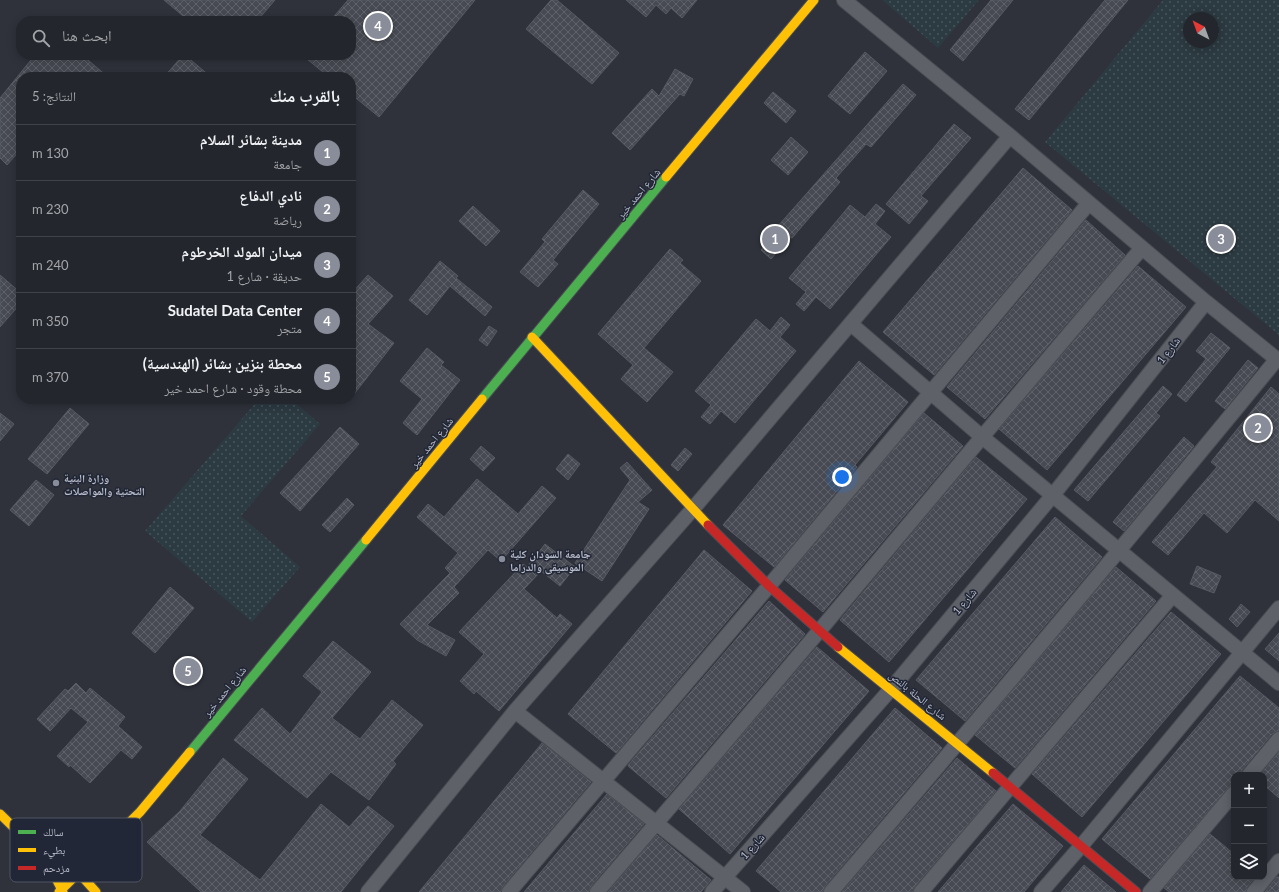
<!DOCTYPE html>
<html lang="ar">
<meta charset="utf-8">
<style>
:root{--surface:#23262c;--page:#2b2e34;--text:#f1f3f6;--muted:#a3a5a9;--line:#404348;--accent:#898c99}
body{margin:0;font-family:Lato,"Noto Naskh Arabic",sans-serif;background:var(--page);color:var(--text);direction:rtl}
.controls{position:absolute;right:12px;bottom:12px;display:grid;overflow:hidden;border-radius:8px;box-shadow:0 2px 10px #0003}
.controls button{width:36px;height:36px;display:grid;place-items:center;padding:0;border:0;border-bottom:1px solid var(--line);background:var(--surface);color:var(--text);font:20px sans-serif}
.compass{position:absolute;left:1183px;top:12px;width:36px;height:36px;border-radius:50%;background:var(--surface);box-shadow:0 2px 10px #0003;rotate:319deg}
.you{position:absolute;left:842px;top:477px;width:14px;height:14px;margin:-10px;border:3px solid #fff;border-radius:50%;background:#1a73e8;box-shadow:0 0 0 6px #1a73e833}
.badge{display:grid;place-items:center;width:26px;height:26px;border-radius:50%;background:var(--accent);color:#fff;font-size:13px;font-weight:700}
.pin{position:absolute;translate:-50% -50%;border:2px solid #fff;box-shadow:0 1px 4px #0006}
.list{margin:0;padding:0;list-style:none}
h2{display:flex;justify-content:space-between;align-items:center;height:52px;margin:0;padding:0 16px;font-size:17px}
h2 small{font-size:13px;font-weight:400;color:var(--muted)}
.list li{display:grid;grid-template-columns:26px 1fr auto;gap:12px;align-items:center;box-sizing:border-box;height:56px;padding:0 16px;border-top:1px solid var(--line)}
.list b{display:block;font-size:15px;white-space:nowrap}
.list p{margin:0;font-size:13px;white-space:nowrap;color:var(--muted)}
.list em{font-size:13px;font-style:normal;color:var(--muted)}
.icon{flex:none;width:22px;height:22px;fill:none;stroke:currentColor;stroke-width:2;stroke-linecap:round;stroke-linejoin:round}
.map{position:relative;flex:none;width:1279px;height:892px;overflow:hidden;direction:ltr}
.search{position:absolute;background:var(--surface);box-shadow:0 2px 10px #0003;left:16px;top:16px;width:340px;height:44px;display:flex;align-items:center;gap:10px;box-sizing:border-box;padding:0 14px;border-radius:16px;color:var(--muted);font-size:15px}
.panel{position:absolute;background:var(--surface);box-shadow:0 2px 10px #0003;left:16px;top:72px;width:340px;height:332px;border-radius:16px;direction:rtl}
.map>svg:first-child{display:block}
.grass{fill:url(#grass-dots);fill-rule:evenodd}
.building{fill:url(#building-cross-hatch);stroke:#575a63}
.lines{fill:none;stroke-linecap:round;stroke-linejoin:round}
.street-casing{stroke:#4b4d54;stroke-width:16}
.fast-casing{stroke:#4b4d54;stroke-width:11}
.slow-casing{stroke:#4b4d54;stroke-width:11}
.jam-casing{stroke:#4b4d54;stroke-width:11}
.street{stroke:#5f6169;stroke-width:14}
.fast{stroke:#4caf50;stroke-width:9}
.slow{stroke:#ffc107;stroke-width:9}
.jam{stroke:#c62828;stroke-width:9}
.poi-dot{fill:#898c99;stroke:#212736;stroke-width:1.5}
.labels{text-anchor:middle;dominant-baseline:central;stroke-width:3;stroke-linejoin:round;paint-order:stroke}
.street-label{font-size:11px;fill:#babdcb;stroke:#212736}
.poi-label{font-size:11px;font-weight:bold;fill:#babdcb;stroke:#212736;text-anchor:start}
.key{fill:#212736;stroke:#4f5463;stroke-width:1}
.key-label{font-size:11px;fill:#babdcb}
</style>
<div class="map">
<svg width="1279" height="892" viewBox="0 0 1279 892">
<defs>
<pattern id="grass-dots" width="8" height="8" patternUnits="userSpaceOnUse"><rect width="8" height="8" fill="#2c3a41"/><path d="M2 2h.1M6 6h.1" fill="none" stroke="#48555b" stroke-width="1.8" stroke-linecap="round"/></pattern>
<pattern id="building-cross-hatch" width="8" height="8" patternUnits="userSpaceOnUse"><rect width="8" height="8" fill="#474a52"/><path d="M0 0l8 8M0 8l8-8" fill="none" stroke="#5f626a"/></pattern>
</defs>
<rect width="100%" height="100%" fill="#2f323b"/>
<path class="grass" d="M882,0H979L938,48Z
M1163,0H1279V335L1045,142ZM1189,18H1213V42H1189Z
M259,399H291L320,424L241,516L300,567L252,622L145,531Z"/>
<path class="building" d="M164,0H275L257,21H189Z
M348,0H475L379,117L351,94V77H329L302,55H351V21H330Z
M551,0H557L619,53L592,84L526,29Z
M626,0H697L682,18L671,8L666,14L656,5L646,17Z
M991,0H1013L963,61L950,50Z
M1105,0H1128L1029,120L1015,109Z
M865,52L887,71L850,114L828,96Z
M35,55H82L108,77H21V149L7,165L0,158V98Z
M183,55H185L211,77H164Z
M675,69L693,79L684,96L680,94L630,150L612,133L652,89L659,96Z
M903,84L916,95L871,147L866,144L836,178L840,182L792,238L790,237L771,259L761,250L780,228L778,226Z
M773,92L796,111L786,123L764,103Z
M954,124L971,138L921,196L928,201L909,224L886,204Z
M791,137L808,152L788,175L771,160Z
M1023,168L1072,210L934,375L883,332Z
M583,190L599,204L553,260L558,264L538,287L520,272L545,242L542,239Z
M876,204L885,211L875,224L891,237L830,309L816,297L804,311L796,304L806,292L789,278L850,205L865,217Z
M473,206L500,231L486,246L459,221Z
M1086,220L1125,255L985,419L947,387Z
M670,249L683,260L680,263L701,281L644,348L673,372L647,402L621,379L633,365L598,334Z
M440,261L458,276L456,278L492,307L485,316L450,286L427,315L409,300Z
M1138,266L1186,307L1047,470L999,429Z
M0,275L21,293V303L0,327Z
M368,275L393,296L368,324L394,343L351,398V294Z
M781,317L790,325L780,337L796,351L735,423L721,411L710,424L701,417L711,405L695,391L756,319L770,331Z
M489,326L497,331L487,346L479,340Z
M1211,333L1230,348L1186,402L1177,395L1206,359L1196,351Z
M427,348L444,362L441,365L460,380L417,435L403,423L422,399L400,381Z
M1248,360L1258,368L1225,409L1215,401Z
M859,361L908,402L855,465L857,467L774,567L723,525Z
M1163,386L1172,394L1156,413L1160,416L1088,501L1074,490Z
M1271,387L1279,394V521L1255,500L1227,533L1204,513L1168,555L1152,542L1217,467L1211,462Z
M70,408L89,424L47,474L28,459Z
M0,413L14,424L0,441Z
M924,413L963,446L823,612L785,580Z
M340,427L359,444L300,511L280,493Z
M1184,437L1194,446L1124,531L1113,522Z
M481,446L495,458L483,471L470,459Z
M685,448L692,454L678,471L671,465Z
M568,454L580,464L568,480L556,469Z
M976,457L1027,499L889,662L840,620Z
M627,462L652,490L638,502L649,509L602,581L575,563L630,480L620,468Z
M477,479L518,514L542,486L556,498L501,561L488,550L454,587L459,593L427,625L455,640L446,656L417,640L400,624L450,573L445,568L458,553L417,517L428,504L444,517Z
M36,480L54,495L29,526L10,510Z
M347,498L354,505L330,532L322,525Z
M1055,517L1102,557L965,721L916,680Z
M545,544L575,567L560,586L541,571L524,589L557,618L560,614L572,624L499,711L476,691L474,694L460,681L484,654L459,632L523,564L527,567Z
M704,550L752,591L616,753L568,714Z
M1197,566L1221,576L1214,593L1190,584Z
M1116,567L1156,601L1015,768L975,735Z
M170,587L194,608L155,653L132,633Z
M769,601L805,634L666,798L628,766L629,764Z
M1241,604L1250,612L1237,627L1229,619Z
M1171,612L1221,654L1082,817L1032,774Z
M1279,633V661L1265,649Z
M333,641L371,672L332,718L360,739L392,700L423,725L393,761L396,764L369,800L331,772L307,798L234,740L262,708L290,734L322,692L303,676Z
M817,647L869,691L730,854L679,809Z
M1240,676L1279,708V731L1272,734L1242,770L1241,775H1234V784L1228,788L1150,879L1102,839Z
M76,683L86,693L90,688L125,717L118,726L142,747L132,759L121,750L90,783L70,765L69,767L57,756L88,722L71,708L50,731L37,719L65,689L68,691Z
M895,708L942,748L825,886L823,892H781L756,871Z
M542,743L591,782L503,886L501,892H419Z
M1279,752V798L1264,785V775H1260Z
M223,758L248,779L200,835L260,880L321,804L349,827L368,806L394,826L341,892H201L147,842L180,811Z
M957,758L996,791L915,886L913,892H842Z
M607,794L644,824L591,886L589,892H524Z
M1013,804L1063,846L1024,892H938Z
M1210,834L1234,854V877H1255L1247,887L1246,892H1169L1164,888Z
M657,835L711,880L701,892H608Z
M1084,865L1104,882L1116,892H1061Z
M1277,877H1279V892H1265Z"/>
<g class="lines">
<g class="street-casing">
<path id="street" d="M844,0L1010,136L1206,302L1279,361
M851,324L981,436L1279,683
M515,711L743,892
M1249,775L1279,739
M368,892L515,711L692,510L1010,136
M509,892L769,586L1089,203
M597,892C781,680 959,462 1142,248
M712,892L891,689L1053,495L1206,302
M831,892C982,716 1130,538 1277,359
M921,892L1173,595
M1041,892L1082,845L1279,608
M1150,892L1234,793
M1254,892L1279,861"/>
</g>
<g class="fast-casing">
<path id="fast" d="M482,399L666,177
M190,752L366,540"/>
</g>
<g class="slow-casing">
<path id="slow" d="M666,177L814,0
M532,337L708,525
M366,540L482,399
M838,647L993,773
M0,814L46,859L63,892
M67,868L79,873L96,892
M59,892L140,812L190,752"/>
</g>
<g class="jam-casing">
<path id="jam" d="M708,525L769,586L838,647
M993,773L1136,892"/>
</g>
<use href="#street" class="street"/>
<use href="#fast" class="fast"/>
<use href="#slow" class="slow"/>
<use href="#jam" class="jam"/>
</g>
<g class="poi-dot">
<circle cx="56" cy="483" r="4"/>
<circle cx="502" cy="559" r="4"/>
</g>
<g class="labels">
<g class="street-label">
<text transform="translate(638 193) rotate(-50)">شارع احمد خير</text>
<text transform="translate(1168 350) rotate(-52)">شارع 1</text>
<text transform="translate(431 442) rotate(-51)">شارع احمد خير</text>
<text transform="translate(964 601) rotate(-50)">شارع 1</text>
<text transform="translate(224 691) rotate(-51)">شارع احمد خير</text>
<text transform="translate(918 695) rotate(39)">شارع الحلة بالنص</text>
<text transform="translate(752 846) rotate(-48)">شارع 1</text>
</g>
<g class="poi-label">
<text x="64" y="477">وزارة البنية<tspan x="64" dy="13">التحتية والمواصلات</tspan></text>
<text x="510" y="553">جامعة السودان كلية<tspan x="510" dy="13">الموسيقى والدراما</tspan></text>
</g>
</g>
<rect x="10" y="818" width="132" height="64" rx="6" class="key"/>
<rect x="18" y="830" width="18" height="4" fill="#4caf50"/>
<rect x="18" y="848" width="18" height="4" fill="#ffc107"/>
<rect x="18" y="866" width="18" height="4" fill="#c62828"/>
<g class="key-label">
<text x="43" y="836">سالك</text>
<text x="43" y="854">بطيء</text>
<text x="43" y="872">مزدحم</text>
</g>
</svg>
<div class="controls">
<button>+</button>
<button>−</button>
<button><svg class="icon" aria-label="layers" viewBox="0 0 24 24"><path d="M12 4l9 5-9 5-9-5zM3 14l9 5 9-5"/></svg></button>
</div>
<svg class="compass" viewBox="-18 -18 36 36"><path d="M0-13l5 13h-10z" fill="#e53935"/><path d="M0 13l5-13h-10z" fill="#a3a5a9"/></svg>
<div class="you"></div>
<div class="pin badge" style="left:775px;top:239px">1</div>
<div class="pin badge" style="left:1258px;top:428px">2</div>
<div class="pin badge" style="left:1221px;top:239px">3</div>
<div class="pin badge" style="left:378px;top:26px">4</div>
<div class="pin badge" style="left:188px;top:671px">5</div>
<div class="search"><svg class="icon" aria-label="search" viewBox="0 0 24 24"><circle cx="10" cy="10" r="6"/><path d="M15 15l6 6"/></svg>ابحث هنا</div>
<section class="panel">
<h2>بالقرب منك<small>النتائج: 5</small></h2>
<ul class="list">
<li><span class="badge">1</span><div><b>مدينة بشائر السلام</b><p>جامعة</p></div><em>130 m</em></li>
<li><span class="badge">2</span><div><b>نادي الدفاع</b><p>رياضة</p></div><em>230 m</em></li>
<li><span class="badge">3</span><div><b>ميدان المولد الخرطوم</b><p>حديقة · شارع 1</p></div><em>240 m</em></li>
<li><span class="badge">4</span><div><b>Sudatel Data Center</b><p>متجر</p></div><em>350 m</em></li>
<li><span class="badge">5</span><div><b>محطة بنزين بشائر (الهندسية)</b><p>محطة وقود · شارع احمد خير</p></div><em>370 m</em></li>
</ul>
</section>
</div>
